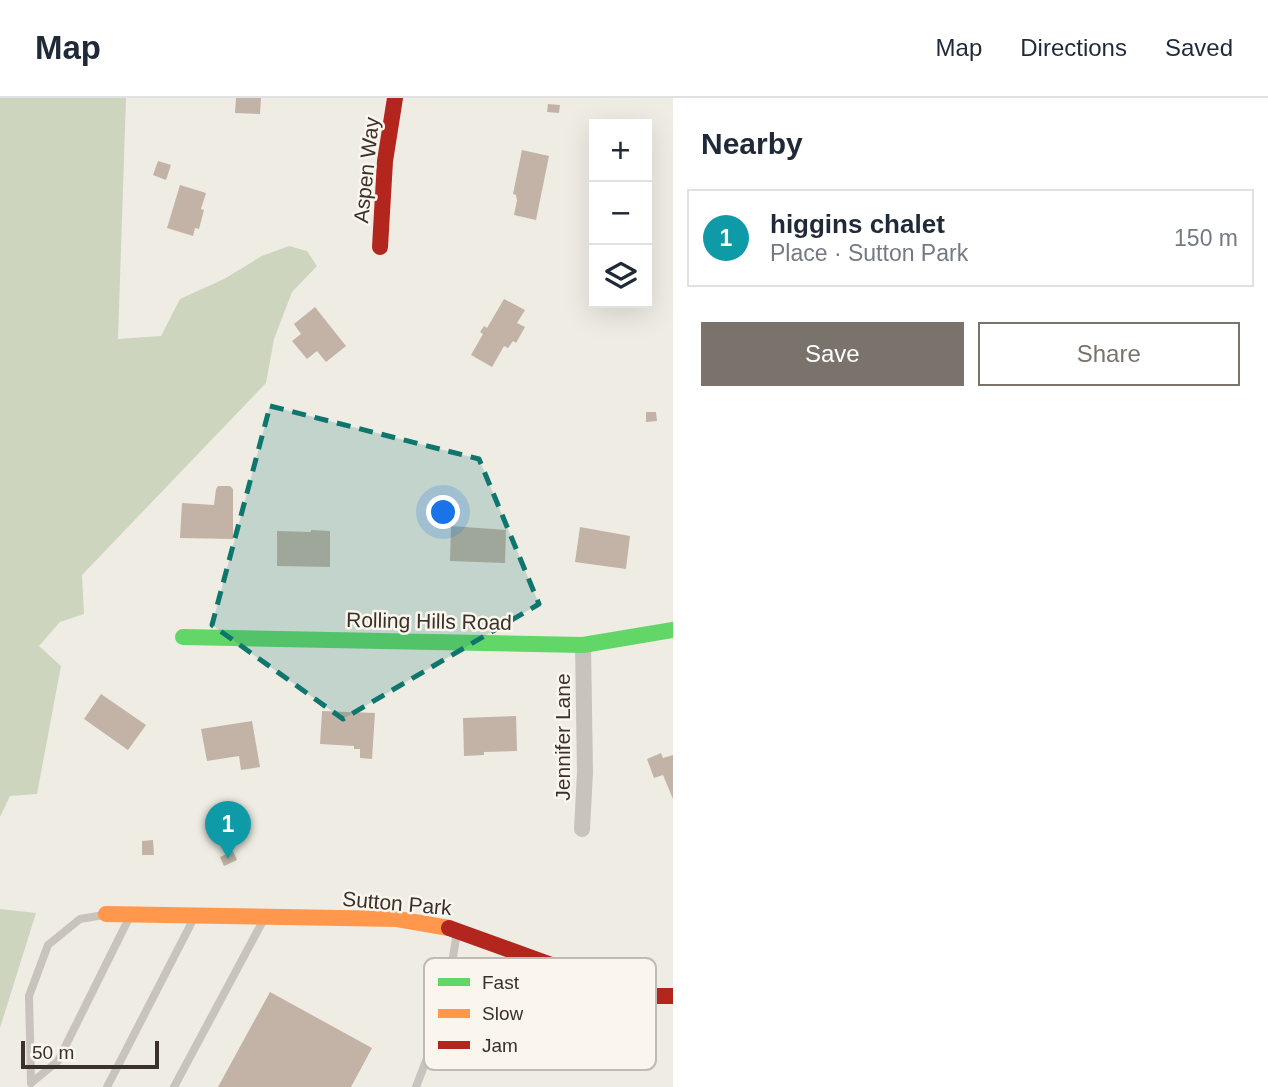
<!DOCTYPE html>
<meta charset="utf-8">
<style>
:root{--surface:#fff;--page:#f2f2f3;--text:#1f2937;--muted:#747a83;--line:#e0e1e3;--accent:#79736b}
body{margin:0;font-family:Arial,sans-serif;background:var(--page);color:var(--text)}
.controls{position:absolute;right:21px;top:21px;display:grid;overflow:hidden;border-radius:0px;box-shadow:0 7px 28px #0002}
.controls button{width:63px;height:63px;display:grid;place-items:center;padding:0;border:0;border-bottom:2px solid var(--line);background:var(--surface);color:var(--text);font:35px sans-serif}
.scale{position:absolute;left:21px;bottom:18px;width:138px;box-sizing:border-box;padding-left:7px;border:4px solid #3a322a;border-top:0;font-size:19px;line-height:24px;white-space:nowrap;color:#3a322a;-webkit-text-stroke:5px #faf6ed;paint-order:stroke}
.you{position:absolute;left:444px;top:415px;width:24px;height:24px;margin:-18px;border:5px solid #fff;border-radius:50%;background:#1a73e8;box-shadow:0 0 0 10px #1a73e833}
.badge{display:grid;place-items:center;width:46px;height:46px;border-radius:50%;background:var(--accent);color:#fff;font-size:23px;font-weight:700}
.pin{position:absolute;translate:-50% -58px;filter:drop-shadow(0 2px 4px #0008)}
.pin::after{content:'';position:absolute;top:37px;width:24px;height:21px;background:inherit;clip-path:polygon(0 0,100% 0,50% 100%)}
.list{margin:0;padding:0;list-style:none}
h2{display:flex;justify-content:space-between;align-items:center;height:91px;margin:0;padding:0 28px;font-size:30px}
h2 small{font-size:23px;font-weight:400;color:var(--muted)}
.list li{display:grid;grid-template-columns:46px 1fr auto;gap:21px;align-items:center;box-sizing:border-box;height:98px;margin:0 14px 14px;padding:0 14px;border:2px solid var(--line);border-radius:0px}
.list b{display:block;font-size:26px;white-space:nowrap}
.list p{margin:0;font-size:23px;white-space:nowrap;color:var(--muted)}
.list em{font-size:23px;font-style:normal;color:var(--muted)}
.actions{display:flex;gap:14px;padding:21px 28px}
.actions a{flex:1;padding:16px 0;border:2px solid var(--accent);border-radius:0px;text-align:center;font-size:24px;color:var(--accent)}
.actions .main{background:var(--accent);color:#fff}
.icon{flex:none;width:38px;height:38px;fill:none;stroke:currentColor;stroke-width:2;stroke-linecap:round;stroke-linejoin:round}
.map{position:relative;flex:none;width:673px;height:989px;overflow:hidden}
header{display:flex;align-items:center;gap:42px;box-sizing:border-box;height:98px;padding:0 35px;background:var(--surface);border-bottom:2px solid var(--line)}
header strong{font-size:33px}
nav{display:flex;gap:38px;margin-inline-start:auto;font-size:24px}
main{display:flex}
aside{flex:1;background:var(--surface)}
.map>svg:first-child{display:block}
.green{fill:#cdd5be}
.building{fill:#c2b3a6}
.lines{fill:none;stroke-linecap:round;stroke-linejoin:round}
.lane{stroke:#c8c4bd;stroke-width:8}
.street{stroke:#c8c4bd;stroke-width:16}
.fast{stroke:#63d668;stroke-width:16}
.slow{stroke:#ff974d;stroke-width:16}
.jam{stroke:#b3261e;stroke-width:16}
.marked{fill:#0f766e;fill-opacity:0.2;stroke:#0f766e;stroke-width:5;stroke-dasharray:14 9;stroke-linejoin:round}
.labels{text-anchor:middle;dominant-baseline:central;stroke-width:5;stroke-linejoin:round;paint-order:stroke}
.street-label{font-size:21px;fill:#3a322a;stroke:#faf6ed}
.key{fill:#faf6ed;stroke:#c0bbb2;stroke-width:2}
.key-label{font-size:19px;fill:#3a322a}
</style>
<header>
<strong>Map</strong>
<nav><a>Map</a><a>Directions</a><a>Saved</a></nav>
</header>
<main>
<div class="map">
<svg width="673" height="989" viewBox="0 0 673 989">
<rect width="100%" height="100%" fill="#efece4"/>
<path class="green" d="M0,0H126L118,241L161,238L180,201L224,181L262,158L289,148L307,153L317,168L292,194L274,241L266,285L82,477L84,516L60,524L39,548L61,568L37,696L10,698L0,719Z
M0,811L36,815L0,930Z"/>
<path class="building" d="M236,0H261L260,16L235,15Z
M548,6L560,7L559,15L547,14Z
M522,52L549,58L536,122L514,117L517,102L516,97L513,96Z
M158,63L171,67L166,82L153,77Z
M180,87L206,95L201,111L204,112L199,131L195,130L193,138L167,130Z
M504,201L525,212L517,225L525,229L516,245L513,243L508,250L504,248L492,269L471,257L483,236L480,234L484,228L487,230Z
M315,209L346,248L326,264L317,253L307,261L292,243L301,236L294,226Z
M646,314H656L657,323L646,324Z
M218,388H230L233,391V441L180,440L182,405L214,407L216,391Z
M451,428L506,432L505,465L450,463Z
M580,429L630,438L626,471L575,464Z
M311,432L330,433V469L277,468V433L311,434Z
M101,596L146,627L128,652L84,621Z
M322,613L375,615L372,661L360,660V651H354V648L320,646Z
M516,618L517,653L484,654V657L464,658L463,620Z
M252,623L260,669L241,672L239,658L207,663L201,631Z
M661,655L663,660L673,657V701L663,677L654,680L647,661Z
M153,742L154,757H142V743Z
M233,753L237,762L224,768L220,759Z
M270,894L372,950L351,989H218Z"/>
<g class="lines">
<path class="lane" d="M31,985L29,898L48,847L80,821L104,817
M31,985L58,963L130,818
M107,989L195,818
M174,989L265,819
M416,989L444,916L457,834"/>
<path class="street" d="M582,731L585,674L583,547"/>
<path class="fast" d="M183,539L583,547L673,532"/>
<path class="slow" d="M106,816L397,821L449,830"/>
<path class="jam" d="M380,149L385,63L395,0
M449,830L612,889L654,898H673"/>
</g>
<path class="marked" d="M270,308L479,361L539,506L343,621L212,527Z"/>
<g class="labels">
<g class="street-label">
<text transform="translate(366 72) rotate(-84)">Aspen Way</text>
<text transform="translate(429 523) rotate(1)">Rolling Hills Road</text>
<text transform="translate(562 639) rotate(-90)">Jennifer Lane</text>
<text transform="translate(397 805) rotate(5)">Sutton Park</text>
</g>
</g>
<rect x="424" y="860" width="232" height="112" rx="10" class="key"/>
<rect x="438" y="880" width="32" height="8" fill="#63d668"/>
<rect x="438" y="911" width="32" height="9" fill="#ff974d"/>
<rect x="438" y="943" width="32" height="8" fill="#b3261e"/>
<g class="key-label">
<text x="482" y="891">Fast</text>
<text x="482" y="922">Slow</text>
<text x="482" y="954">Jam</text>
</g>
</svg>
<div class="controls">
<button>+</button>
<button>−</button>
<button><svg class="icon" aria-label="layers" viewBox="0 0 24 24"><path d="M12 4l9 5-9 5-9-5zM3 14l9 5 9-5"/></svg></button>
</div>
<div class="scale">50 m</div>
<div class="you"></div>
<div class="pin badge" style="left:228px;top:761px;background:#0f9aa8">1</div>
</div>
<aside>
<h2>Nearby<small></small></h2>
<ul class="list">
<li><span class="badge" style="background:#0f9aa8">1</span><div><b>higgins chalet</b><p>Place · Sutton Park</p></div><em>150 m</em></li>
</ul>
<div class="actions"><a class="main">Save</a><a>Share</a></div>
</aside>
</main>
